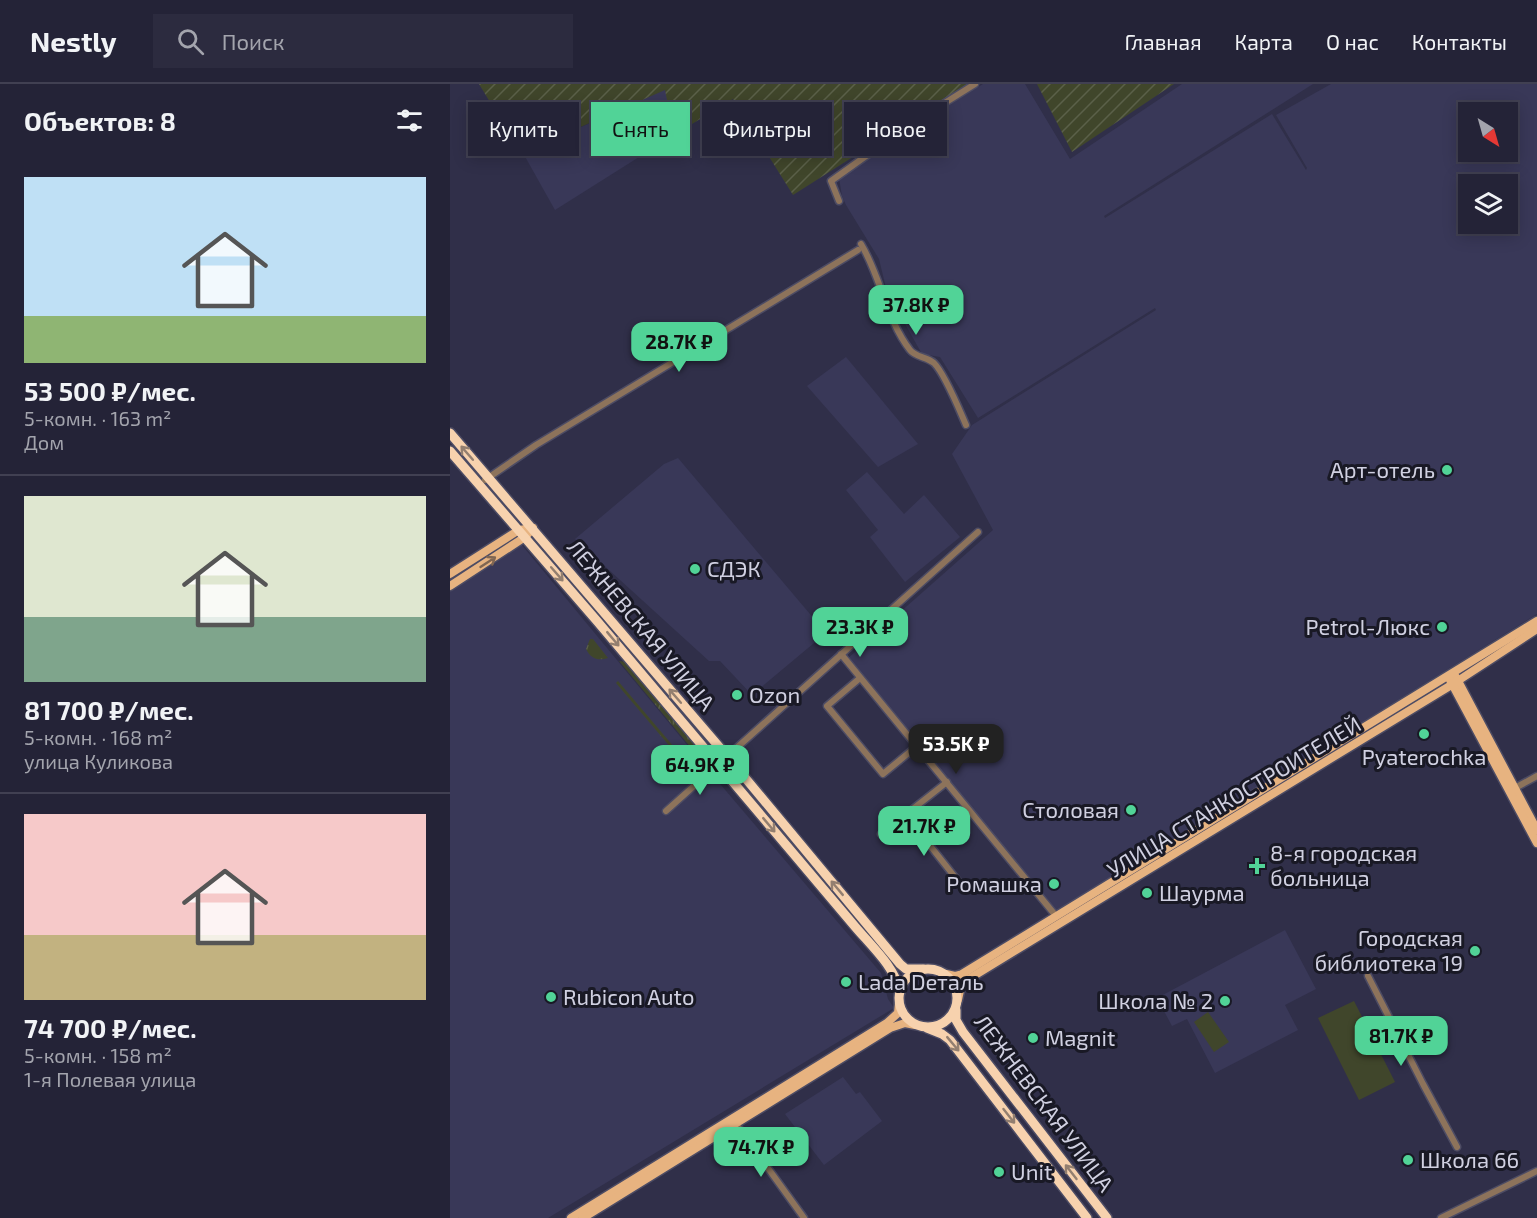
<!DOCTYPE html>
<html lang="ru">
<meta charset="utf-8">
<style>
body{margin:0;font-family:"Exo 2",sans-serif;background:#2c2b3f;color:#f1f3f6;height:100vh;display:flex;flex-direction:column;font-size:22px;white-space:nowrap}
*{box-sizing:border-box;margin:0}
p{font-size:20px;color:#a3a4ad}
.icon{flex:none;width:33px;height:33px;fill:none;stroke:currentColor;stroke-width:2;stroke-linecap:round;stroke-linejoin:round}
.map{position:relative;flex:1;overflow:hidden}
.sheet{display:flex;flex-direction:column;background:#242337;width:450px}
.sheet>*{flex:none}
.guide{position:absolute;left:18px;top:18px;width:570px;height:54px;display:flex;gap:12px}
.needle{width:39px;rotate:143deg}
.buttons{position:absolute;left:1008px;top:18px;display:grid;gap:12px}
.buttons a{display:grid;place-items:center;width:60px;height:60px;border-radius:0px;background:#242337;box-shadow:0 3px 15px #0003,0 0 0 2px #414052;font-size:30px}
.price{position:absolute;translate:-50% -51px;padding:0 14px;border-radius:12px;background:#51d397;color:#111;font-size:20px;line-height:39px;filter:drop-shadow(0 2px 3px #0008)}
.price::after{content:'';position:absolute;left:50%;top:36px;width:18px;height:14px;margin-left:-9px;background:inherit;clip-path:polygon(0 0,100% 0,50% 100%)}
.price.on{background:#222;color:#fff}
ul{padding:0;list-style:none}
li{display:grid;align-content:center;gap:12px;height:318px;padding:0 24px}
li+li{border-top:2px solid #414052}
li span{display:grid;place-items:center;height:186px;border-radius:0px;color:#555}
li>.icon{margin-inline-start:auto}
span .icon{width:108px;height:108px;fill:#fffc;stroke-width:1}
li b{font-size:26px}
h2{display:flex;justify-content:space-between;align-items:center;height:72px;padding:0 24px;font-size:26px}
.tag{padding:0 21px;border-radius:0px;background:#242337;box-shadow:0 3px 15px #0003,0 0 0 2px #414052;font-size:21px;line-height:54px}
.tag.on{background:#51d397;color:#111}
header{display:flex;align-items:center;gap:36px;box-sizing:border-box;height:84px;padding:0 30px;background:#242337;border-bottom:2px solid #414052}
header strong{font-size:28px}
nav{display:flex;gap:33px;margin-inline-start:auto;font-size:21px}
.search{width:420px;height:54px;background:#2c2b3f;display:flex;align-items:center;gap:15px;box-sizing:border-box;padding:0 21px;border-radius:0px;color:#a3a4ad;font-size:22px}
main{display:flex;flex:1;min-height:0}
.map>svg:first-child{display:block}
</style>
<header>
<strong>Nestly</strong>
<div class="search"><svg class="icon" aria-label="search" viewBox="0 0 24 24"><circle cx="10" cy="10" r="6"/><path d="M15 15l6 6"/></svg>Поиск</div>
<nav><a>Главная</a><a>Карта</a><a>О нас</a><a>Контакты</a></nav>
</header>
<main>
<section class="sheet">
<h2>Объектов: 8<svg class="icon" aria-label="filters" viewBox="0 0 24 24"><path d="M4 7h16M4 17h16"/><circle cx="9" cy="7" r="2"/><circle cx="15" cy="17" r="2"/></svg></h2>
<ul>
<li><span style="background:linear-gradient(#bfe0f5 75%,#8fb573 0)"><svg class="icon" aria-label="home" viewBox="0 0 24 24"><path d="M3 11l9-7 9 7M6 9v11h12V9"/></svg></span><div><b>53 500 ₽/мес.</b><p>5-комн. · 163 m²</p><p>Дом</p></div></li>
<li><span style="background:linear-gradient(#dfe7d0 65%,#7fa58c 0)"><svg class="icon" aria-label="home" viewBox="0 0 24 24"><path d="M3 11l9-7 9 7M6 9v11h12V9"/></svg></span><div><b>81 700 ₽/мес.</b><p>5-комн. · 168 m²</p><p>улица Куликова</p></div></li>
<li><span style="background:linear-gradient(#f6c9c9 65%,#c2b280 0)"><svg class="icon" aria-label="home" viewBox="0 0 24 24"><path d="M3 11l9-7 9 7M6 9v11h12V9"/></svg></span><div><b>74 700 ₽/мес.</b><p>5-комн. · 158 m²</p><p>1-я Полевая улица</p></div></li>
</ul>
</section>
<div class="map">
<svg width="1087" height="1134" viewBox="0 0 1087 1134">
<defs>
<pattern id="grass-tufts" width="24" height="20" patternUnits="userSpaceOnUse" patternTransform="scale(1.5)"><rect width="24" height="20" fill="#40462b"/><path d="M3 7l-1-3M5 7V3M7 7l1-3M15 17l-1-3M17 17v-4M19 17l1-3" fill="none" stroke="#5b6049"/></pattern>
<pattern id="garden-furrows" width="10" height="10" patternUnits="userSpaceOnUse" patternTransform="scale(1.5)"><rect width="10" height="10" fill="#40462b"/><path d="M-1 1l2-2M0 10L10 0M9 11l2-2" fill="none" stroke="#5b6049"/></pattern>
</defs>
<rect width="100%" height="100%" fill="#302f49"/>
<!-- built -->
<g fill="#393858" fill-rule="evenodd">
<path d="M 533,0 L 575,0 L 620,75 L 732,0 L 863,0 L 654,132 L 655,134 L 822,30 L 856,86 L 857,84 L 826,31 L 881,0 L 1087,0 L 1087,530 L 604,829 L 396,576 L 543,446 L 502,370 L 522,341 L 706,226 L 705,224 L 528,334 L 490,273 L 472,270 L 437,208 L 429,175 L 396,121 L 392,112 L 389,94 L 411,77 ZM 1018,28 L 1058,28 L 1058,68 L 1018,68 ZM 1018,100 L 1058,100 L 1058,140 L 1018,140 Z"/>
<polygon points="216,5 224,51 105,126 73,69"/>
<polygon points="396,273 468,360 428,383 357,302"/>
<polygon points="228,374 376,549 302,611 270,577 259,577 125,455 214,380"/>
<polygon points="417,388 454,430 474,411 510,453 455,498 420,453 428,446 396,406"/>
<polygon points="71,460 248,674 431,889 438,915 444,924 98,1134 0,1134 0,504"/>
<polygon points="835,846 866,905 835,921 848,946 765,989 737,935 722,942 707,914"/>
<polygon points="393,993 406,1010 410,1008 432,1037 374,1081 335,1030"/>
</g>
<!-- grass -->
<g fill="url(#grass-tufts)">
<path d="M 140,555 L 143,555 L 158,574 C 148,577 141,575 136,565 Z"/>
<polygon points="169,577 176,578 252,668 247,671"/>
<polygon points="168,597 224,663 222,665 166,599"/>
</g>
<!-- garden -->
<g fill="url(#garden-furrows)">
<polygon points="29,0 518,0 343,111 283,15 224,51 215,6 71,69"/>
<polygon points="587,0 724,0 622,68"/>
</g>
<!-- pitch -->
<g fill="#40462b">
<polygon points="904,917 945,998 909,1016 868,934"/>
<polygon points="758,928 779,958 764,968 744,938"/>
</g>
<g fill="none" stroke-linecap="round" stroke-linejoin="round">
<!-- minor casing -->
<g stroke="#4d4c64" stroke-width="9">
<g id="minor">
<polyline points="389,117 381,97 458,42 525,0"/>
<path d="M 411,160 C 431,193 436,235 460,266 C 465,273 477,273 484,279 C 495,290 509,325 516,341"/>
<polyline points="35,396 86,361 408,166"/>
<polyline points="391,570 606,832"/>
<polyline points="410,594 377,622 433,690 467,662"/>
<polyline points="1065,704 1087,692"/>
<polyline points="216,727 528,448"/>
<polyline points="455,730 512,802"/>
<polyline points="431,750 497,698"/>
<polyline points="918,892 973,1000 1007,1063"/>
<polyline points="286,1040 354,1134"/>
<polyline points="991,1134 1087,1087"/>
</g>
</g>
<!-- major casing -->
<g stroke="#4d4c64" stroke-width="11">
<g id="major">
<polyline points="0,490 69,446 83,444"/>
<polyline points="0,502 75,453 83,444"/>
<polyline points="1006,593 1087,746"/>
<polyline points="1000,596 1087,759"/>
<polyline points="496,890 505,892 512,890 1087,537"/>
<polyline points="508,916 511,902 517,896 1003,600 1087,545"/>
<polyline points="121,1134 437,939 448,929 449,919"/>
<polyline points="133,1134 440,944 455,939 465,941"/>
</g>
</g>
<!-- highway casing -->
<g stroke="#4d4c64" stroke-width="12">
<g id="highway">
<polyline points="0,349 277,672 450,880 456,885 473,885"/>
<path d="M 0,367 L 147,537 L 402,839 C 419,860 445,882 450,908"/>
<circle cx="478" cy="914" r="29"/>
<polyline points="506,926 506,936 513,948 657,1134"/>
<polyline points="477,944 492,950 500,956 637,1134"/>
</g>
</g>
<!-- minor -->
<use href="#minor" stroke="#8d735b" stroke-width="6"/>
<!-- major -->
<use href="#major" stroke="#e7b380" stroke-width="8"/>
<!-- highway -->
<use href="#highway" stroke="#f7d2ae" stroke-width="9"/>
</g>
<!-- one-way arrows -->
<defs><path id="oneway-shaft" d="M-6 0H5M1.5-3L5.5 0L1.5 3" fill="none" stroke-width="1.6" stroke-linecap="round" stroke-linejoin="round" transform="scale(1.5)"/></defs>
<g stroke="#937f70">
<use href="#oneway-shaft" transform="translate(17 369) rotate(-131)"/>
<use href="#oneway-shaft" transform="translate(107 490) rotate(49)"/>
<use href="#oneway-shaft" transform="translate(163 555) rotate(50)"/>
<use href="#oneway-shaft" transform="translate(225 612) rotate(-131)"/>
<use href="#oneway-shaft" transform="translate(319 741) rotate(50)"/>
<use href="#oneway-shaft" transform="translate(387 804) rotate(-130)"/>
<use href="#oneway-shaft" transform="translate(503 960) rotate(50)"/>
<use href="#oneway-shaft" transform="translate(559 1032) rotate(52)"/>
<use href="#oneway-shaft" transform="translate(621 1088) rotate(-128)"/>
</g>
<use stroke="#806652" href="#oneway-shaft" transform="translate(38 478) rotate(-33)"/>
<!-- markers -->
<g fill="#51d397" stroke="#191925" stroke-width="2">
<circle cx="997" cy="386" r="6"/>
<circle cx="245" cy="485" r="6"/>
<circle cx="992" cy="543" r="6"/>
<circle cx="287" cy="611" r="6"/>
<circle cx="974" cy="650" r="6"/>
<circle cx="681" cy="726" r="6"/>
<path d="M804 773h6v6h6v6h-6v6h-6v-6h-6v-6h6z"/>
<circle cx="604" cy="800" r="6"/>
<circle cx="697" cy="809" r="6"/>
<circle cx="1025" cy="867" r="6"/>
<circle cx="396" cy="898" r="6"/>
<circle cx="101" cy="913" r="6"/>
<circle cx="775" cy="917" r="6"/>
<circle cx="583" cy="954" r="6"/>
<circle cx="958" cy="1076" r="6"/>
<circle cx="549" cy="1088" r="6"/>
</g>
<g text-anchor="middle" stroke-width="6" stroke-linejoin="round" paint-order="stroke">
<!-- poi labels -->
<g font-size="22" fill="#d0d0e1" stroke="#191925" text-anchor="start">
<text x="985" y="394" text-anchor="end">Арт-отель</text>
<text x="257" y="493">СДЭК</text>
<text x="980" y="551" text-anchor="end">Petrol-Люкс</text>
<text x="299" y="619">Ozon</text>
<text x="974" y="681" text-anchor="middle">Pyaterochka</text>
<text x="669" y="734" text-anchor="end">Столовая</text>
<text x="820" y="777">8-я городская<tspan x="820" dy="25">больница</tspan></text>
<text x="592" y="808" text-anchor="end">Ромашка</text>
<text x="709" y="817">Шаурма</text>
<text x="1013" y="862" text-anchor="end">Городская<tspan x="1013" dy="25">библиотека 19</tspan></text>
<text x="408" y="906">Lada Dеталь</text>
<text x="113" y="921">Rubicon Auto</text>
<text x="763" y="925" text-anchor="end">Школа № 2</text>
<text x="595" y="962">Magnit</text>
<text x="970" y="1084">Школа 66</text>
<text x="561" y="1096">Unit</text>
</g>
<!-- street labels -->
<g font-size="22" fill="#d0d0e1" stroke="#191925">
<text transform="translate(191 541) rotate(50)" y="8">ЛЕЖНЕВСКАЯ УЛИЦА</text>
<text transform="translate(784 713) rotate(-31)" y="8">УЛИЦА СТАНКОСТРОИТЕЛЕЙ</text>
<text transform="translate(594 1019) rotate(53)" y="8">ЛЕЖНЕВСКАЯ УЛИЦА</text>
</g>
</g>
</svg>
<div class="buttons">
<a><svg class="needle" viewBox="-14 -14 28 28"><path d="M0-13l5 13h-10z" fill="#e53935"/><path d="M0 13l5-13h-10z" fill="#a3a4ad"/></svg></a>
<a><svg class="icon" aria-label="layers" viewBox="0 0 24 24"><path d="M12 4l9 5-9 5-9-5zM3 14l9 5 9-5"/></svg></a>
</div>
<b class="price" style="left:466px;top:252px">37.8K ₽</b>
<b class="price" style="left:229px;top:289px">28.7K ₽</b>
<b class="price" style="left:410px;top:574px">23.3K ₽</b>
<b class="price on" style="left:506px;top:691px">53.5K ₽</b>
<b class="price" style="left:250px;top:712px">64.9K ₽</b>
<b class="price" style="left:474px;top:773px">21.7K ₽</b>
<b class="price" style="left:951px;top:983px">81.7K ₽</b>
<b class="price" style="left:311px;top:1094px">74.7K ₽</b>
<div class="guide">
<a class="tag">Купить</a>
<a class="tag on">Снять</a>
<a class="tag">Фильтры</a>
<a class="tag">Новое</a>
</div>
</div>
</main>
